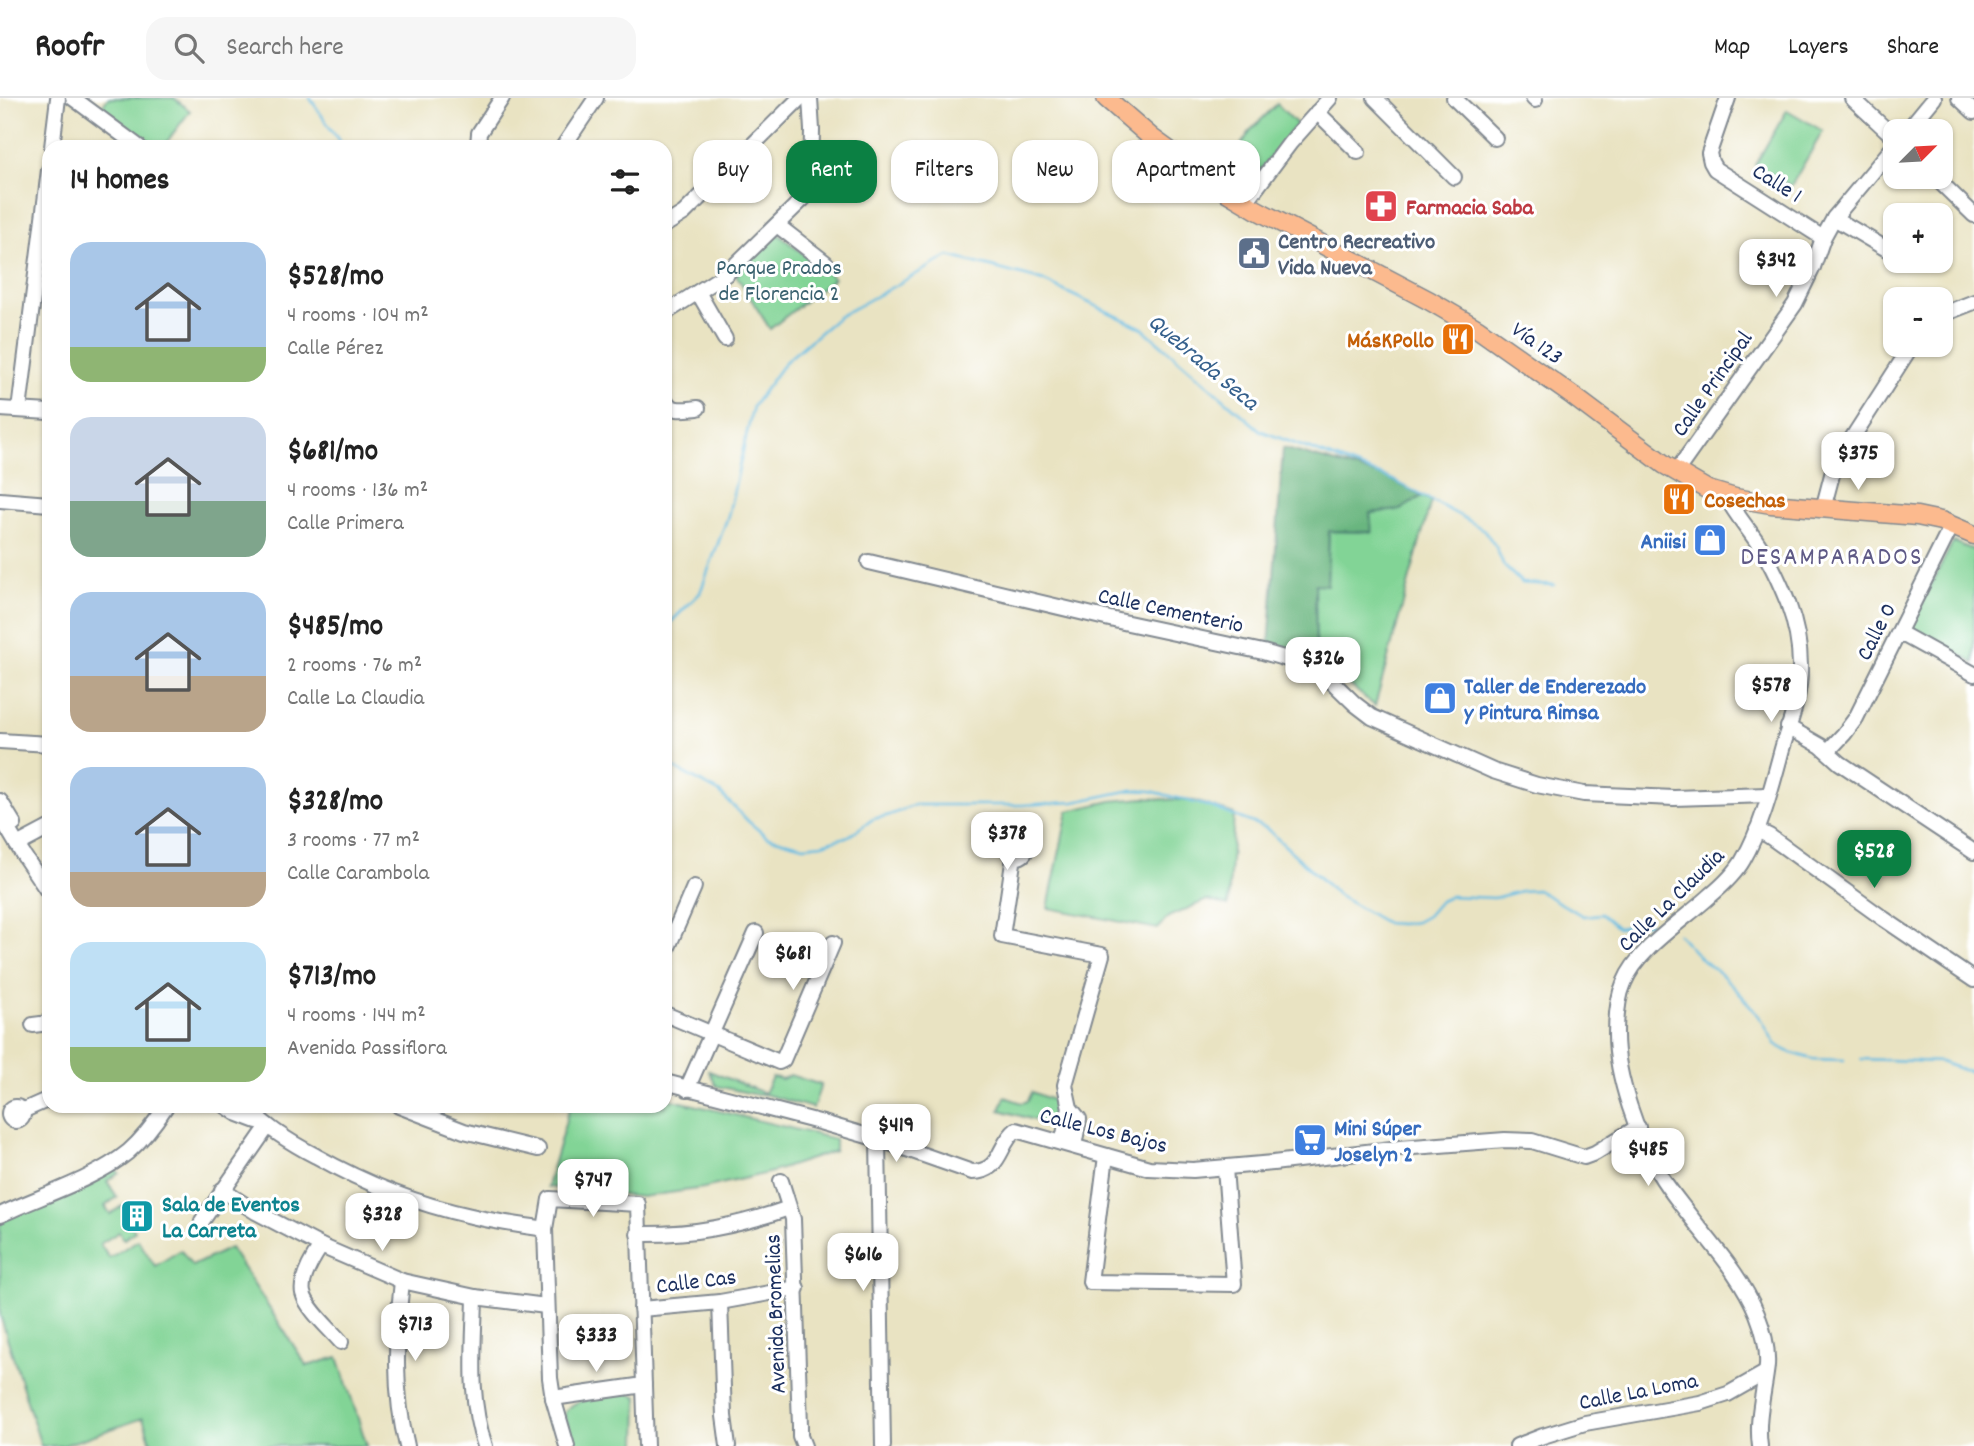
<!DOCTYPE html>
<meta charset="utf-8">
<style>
body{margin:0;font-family:Dekko,sans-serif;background:#f6f6f6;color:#222;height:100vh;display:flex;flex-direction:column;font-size:26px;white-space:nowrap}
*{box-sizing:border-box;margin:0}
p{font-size:23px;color:#767676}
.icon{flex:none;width:38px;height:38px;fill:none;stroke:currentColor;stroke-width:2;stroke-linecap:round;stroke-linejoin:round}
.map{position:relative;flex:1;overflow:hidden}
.side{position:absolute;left:42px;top:42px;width:630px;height:973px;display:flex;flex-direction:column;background:#fff;border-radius:21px;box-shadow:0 2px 5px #0004}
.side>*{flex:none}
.banner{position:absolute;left:693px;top:42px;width:665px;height:63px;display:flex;gap:14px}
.needle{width:46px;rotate:66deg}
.fabs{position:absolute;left:1883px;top:21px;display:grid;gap:14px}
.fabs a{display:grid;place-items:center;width:70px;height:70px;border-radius:14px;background:#fff;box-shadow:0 2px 5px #0004;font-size:35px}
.price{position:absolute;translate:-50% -60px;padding:0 16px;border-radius:14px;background:#fff;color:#222;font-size:23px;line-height:46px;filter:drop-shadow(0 2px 4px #0008)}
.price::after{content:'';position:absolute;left:50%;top:42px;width:21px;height:16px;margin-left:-10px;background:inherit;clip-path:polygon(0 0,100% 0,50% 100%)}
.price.current{background:#0b8043;color:#fff}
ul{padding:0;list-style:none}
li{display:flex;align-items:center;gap:21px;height:175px;padding:0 28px}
li span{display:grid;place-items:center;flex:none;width:196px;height:140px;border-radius:21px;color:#555}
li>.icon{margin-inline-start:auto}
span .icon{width:84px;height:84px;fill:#fffc;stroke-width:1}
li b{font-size:30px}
h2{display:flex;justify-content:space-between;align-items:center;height:84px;padding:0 28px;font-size:30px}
.chip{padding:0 24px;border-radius:21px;background:#fff;box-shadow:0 2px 5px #0004;font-size:24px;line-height:63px}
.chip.current{background:#0b8043;color:#fff}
header{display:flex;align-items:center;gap:42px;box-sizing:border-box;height:98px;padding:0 35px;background:#fff;border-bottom:2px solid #e0e0e0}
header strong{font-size:33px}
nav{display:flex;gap:38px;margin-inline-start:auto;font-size:24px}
.search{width:490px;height:63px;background:#f6f6f6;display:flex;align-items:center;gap:18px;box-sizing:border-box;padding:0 24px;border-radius:21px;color:#767676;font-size:26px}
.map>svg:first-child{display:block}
</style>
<header>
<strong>Roofr</strong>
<div class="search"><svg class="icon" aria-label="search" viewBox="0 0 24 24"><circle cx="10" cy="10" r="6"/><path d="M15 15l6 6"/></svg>Search here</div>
<nav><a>Map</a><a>Layers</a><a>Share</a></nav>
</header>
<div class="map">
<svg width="1974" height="1348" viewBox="0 0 1974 1348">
<rect width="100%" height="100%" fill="#fff"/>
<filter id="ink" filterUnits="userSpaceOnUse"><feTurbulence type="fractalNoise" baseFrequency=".0143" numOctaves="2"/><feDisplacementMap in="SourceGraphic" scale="14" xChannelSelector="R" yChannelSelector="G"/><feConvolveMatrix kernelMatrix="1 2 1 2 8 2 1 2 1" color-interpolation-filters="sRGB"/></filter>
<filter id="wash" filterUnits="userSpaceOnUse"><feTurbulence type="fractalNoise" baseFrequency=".00686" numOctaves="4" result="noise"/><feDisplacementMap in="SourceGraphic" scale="28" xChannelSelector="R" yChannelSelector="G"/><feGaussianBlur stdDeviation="1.57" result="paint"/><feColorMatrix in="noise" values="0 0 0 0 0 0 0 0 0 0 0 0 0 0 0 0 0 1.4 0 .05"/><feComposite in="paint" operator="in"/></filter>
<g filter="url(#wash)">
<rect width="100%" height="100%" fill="#e9e3c2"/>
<!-- green -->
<g fill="#82d496" stroke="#4e827a" stroke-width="2">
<polygon points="108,0 174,0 190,13 163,49 151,49 101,9"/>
<polygon points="1277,6 1297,26 1245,91 1223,74 1251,32"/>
<polygon points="1787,12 1823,33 1791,88 1755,67"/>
<polygon points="778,136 834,180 770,231 736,177"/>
<polygon points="1422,398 1431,403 1375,608 1316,559 1315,486 1327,486 1329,433 1371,434 1370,415 1400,412"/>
<polygon points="1953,444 1974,452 1974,565 1909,529"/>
<polygon points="1144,700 1194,703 1234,716 1228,808 1207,802 1168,819 1158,831 1048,810 1068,713 1111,703"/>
<polygon points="709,973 764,995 772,979 782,981 790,977 821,987 813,1010 764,996 758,997 716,988"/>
<polygon points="1032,994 1062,1006 1063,1027 1051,1027 1000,1012 1005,999 1022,1005 1028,1003"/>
<polygon points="665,1000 835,1041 835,1053 772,1074 704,1090 641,1099 547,1089 570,1008 665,1008"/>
<polygon points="115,1070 119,1075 107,1083 117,1099 105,1108 110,1116 122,1108 128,1117 126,1119 135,1133 124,1141 119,1134 100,1146 109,1160 138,1142 155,1168 181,1152 192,1168 230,1150 307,1268 338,1259 367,1348 152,1348 143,1320 62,1348 41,1348 0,1217 0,1124"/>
<path d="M 629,1295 L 638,1299 L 637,1348 L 575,1348 L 564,1316 C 572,1298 610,1298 629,1295 Z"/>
</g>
<!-- forest -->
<polygon fill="#69b67f" stroke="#42726e" stroke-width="2" points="1283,350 1389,380 1422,398 1400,412 1370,415 1372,434 1329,433 1327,487 1315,486 1316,559 1310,560 1269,548"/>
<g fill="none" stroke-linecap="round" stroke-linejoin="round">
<!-- stream -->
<g stroke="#65bce2" stroke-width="2.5">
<polyline points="310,0 343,49"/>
<polyline points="665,525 669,526 700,495 728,418 753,308 785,264 838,219 949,158 1041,182 1142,230 1261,333 1393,382 1466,421 1484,432 1496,449 1504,468 1522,485 1554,487"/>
<polyline points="665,665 719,694 749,724 767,739 804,748 822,746 849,738 873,721 890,717 915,707 1022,707 1074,704 1132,692 1151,693 1211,709 1266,730 1339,798 1386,825 1400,826 1416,824 1427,818 1440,803 1451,798 1494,800 1521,793 1537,792 1583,818 1601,816 1618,830 1645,825 1662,829"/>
<polyline points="1678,836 1700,860 1723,878 1744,900 1762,922 1775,946 1789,954 1812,961 1844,962"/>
<polyline points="1861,961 1941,964 1963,972 1974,974"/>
</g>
</g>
</g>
<g filter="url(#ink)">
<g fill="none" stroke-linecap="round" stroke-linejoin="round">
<!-- minor casing -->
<g stroke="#828990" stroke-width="18">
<g id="minor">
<polyline points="73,0 139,49"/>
<polyline points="1375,0 1454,79"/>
<polyline points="1454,0 1495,40"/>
<polyline points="1533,0 1535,2"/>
<polyline points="1728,0 1709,55 1711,64 1715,71 1823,140"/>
<polyline points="1852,0 1895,40"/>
<polyline points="1959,0 1974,14"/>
<polyline points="1317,14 1358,54"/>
<polyline points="1907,33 1934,0"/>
<polyline points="52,49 58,0"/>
<polyline points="479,49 478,47 479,35 502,0"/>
<polyline points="563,49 596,0"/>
<polyline points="1935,79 1974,117"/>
<polyline points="1245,105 1290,45 1330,0"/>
<polyline points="1834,120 1895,156"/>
<polyline points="665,127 684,115 800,0"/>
<polyline points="777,127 826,165"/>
<polyline points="698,194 725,241"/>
<polyline points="665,215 726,176 808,96 811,88 812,32 810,0"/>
<polyline points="1941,217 1974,204"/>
<path d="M 665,302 C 672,315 685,311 698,310"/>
<polyline points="0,311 49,314"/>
<polyline points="19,312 49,72"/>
<polyline points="1676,374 1795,206 1813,169 1823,140 1834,120 1895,47"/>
<path d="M 1726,398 C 1735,416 1748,430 1759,447 C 1771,464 1780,485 1788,505 C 1795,524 1800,547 1800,568 C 1801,597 1790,624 1782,651 C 1772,688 1762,729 1743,762 C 1735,776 1722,788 1710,798 C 1683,823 1638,850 1624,885 C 1617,901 1616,920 1616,937 C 1616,978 1638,1040 1659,1075 C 1667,1089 1677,1101 1687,1114 C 1712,1147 1741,1177 1757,1216 C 1763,1231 1768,1251 1767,1268 C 1764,1295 1756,1321 1760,1348"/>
<polyline points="0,402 49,406"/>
<polyline points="1823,411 1833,373 1838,362 1912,247"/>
<polyline points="869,464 1114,522 1263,554 1311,568 1324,576 1355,606 1372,619 1493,673 1537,687 1584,696 1674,700 1768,697"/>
<polyline points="1900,535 1974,576"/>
<polyline points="1788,629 1821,648 1840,665 1974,754"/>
<polyline points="0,643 49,646"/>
<polyline points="1828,653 1844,636 1856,620 1952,427"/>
<polyline points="0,703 14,726"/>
<polyline points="0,718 22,755 49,795"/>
<polyline points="1757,732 1769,738 1884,821 1974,882"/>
<circle cx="1017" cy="750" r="9"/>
<polyline points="17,747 49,730"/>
<polyline points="1014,758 1002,838 1102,857 1065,987 1070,1010 1079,1021 1074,1048"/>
<polyline points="665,856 694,789"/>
<polyline points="665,916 779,964 783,962 833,845"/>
<polyline points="33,927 49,925"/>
<path d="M 665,984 L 823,1025 L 878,1041 L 972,1074 C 1002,1074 998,1046 1016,1032 L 1149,1070 L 1193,1072 L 1273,1065 L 1400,1050 L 1505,1042 L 1532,1043 L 1584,1059 L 1595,1055 L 1638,1029"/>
<polyline points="687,991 756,835"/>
<polyline points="226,1008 236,1015 257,1023"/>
<path d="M 246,1008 C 265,1029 291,1045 316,1058 C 364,1085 417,1106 471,1118 C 495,1124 520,1127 545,1131"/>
<polyline points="399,1008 464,1033 538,1051"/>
<circle cx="16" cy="1016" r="7"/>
<polyline points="22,1013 49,1001"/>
<polyline points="878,1041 883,1348"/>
<polyline points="1062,1045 1070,1010"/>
<polyline points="1106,1058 1090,1184 1234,1186 1225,1070"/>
<polyline points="781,1083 793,1121 800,1328 800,1338 804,1348"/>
<polyline points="222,1092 256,1114 321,1148 402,1183 475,1199 546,1208"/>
<path d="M 0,1117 C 40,1098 94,1082 128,1054 C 143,1041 155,1025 166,1008"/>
<polyline points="202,1123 268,1028"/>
<path d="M 638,1136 C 693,1137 738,1128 789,1110"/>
<path d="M 321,1148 C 313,1160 300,1181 303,1195 C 307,1211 330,1231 341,1244"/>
<path d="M 402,1183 C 396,1238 393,1294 407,1348"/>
<path d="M 475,1199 C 474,1249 468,1300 485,1348"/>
<polyline points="720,1204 724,1318 728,1348"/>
<polyline points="641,1211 720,1204 797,1190"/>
<polyline points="553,1300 644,1287"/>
<polyline points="567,1348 553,1300 550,1280 545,1131 550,1101 638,1106 646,1348"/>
<polyline points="1517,1348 1543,1338 1585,1325 1700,1305 1728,1296 1765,1275"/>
</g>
</g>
<!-- major casing -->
<g stroke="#828990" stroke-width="21">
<polyline id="major" points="1106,0 1152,40 1225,93 1257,112 1430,203 1478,231 1573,298 1665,367 1708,392 1735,400 1771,406 1917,418 1941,423 1974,437"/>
</g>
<!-- minor -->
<use href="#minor" stroke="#fff" stroke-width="14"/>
<!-- major -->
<use href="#major" stroke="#fcba8e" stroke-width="18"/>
</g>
</g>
<!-- icons -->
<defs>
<g id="pharmacy-square" transform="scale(1.75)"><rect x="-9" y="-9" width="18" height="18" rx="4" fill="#e0444e" stroke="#fff"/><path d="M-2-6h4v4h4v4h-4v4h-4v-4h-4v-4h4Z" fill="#fff"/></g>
<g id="civic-square" transform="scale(1.75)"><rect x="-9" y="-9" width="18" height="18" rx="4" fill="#5c6f8a" stroke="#fff"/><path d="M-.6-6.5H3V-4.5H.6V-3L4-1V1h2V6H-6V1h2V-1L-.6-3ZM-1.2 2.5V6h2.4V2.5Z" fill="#fff"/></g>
<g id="restaurant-square" transform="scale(1.75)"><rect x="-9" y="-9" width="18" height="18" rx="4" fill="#e8710a" stroke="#fff"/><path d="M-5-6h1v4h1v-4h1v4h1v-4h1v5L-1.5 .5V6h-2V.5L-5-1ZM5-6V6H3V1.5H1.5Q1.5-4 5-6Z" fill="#fff"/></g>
<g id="shop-square" transform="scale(1.75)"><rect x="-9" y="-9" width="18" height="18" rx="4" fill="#3f7fe0" stroke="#fff"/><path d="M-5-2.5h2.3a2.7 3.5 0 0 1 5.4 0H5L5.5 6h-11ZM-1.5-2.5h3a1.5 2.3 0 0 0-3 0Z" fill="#fff"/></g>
<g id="supermarket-square" transform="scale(1.75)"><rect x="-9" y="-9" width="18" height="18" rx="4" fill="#3f7fe0" stroke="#fff"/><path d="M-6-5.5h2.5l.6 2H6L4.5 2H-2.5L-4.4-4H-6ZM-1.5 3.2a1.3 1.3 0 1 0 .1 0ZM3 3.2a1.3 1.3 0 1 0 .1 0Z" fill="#fff"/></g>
<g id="building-square" transform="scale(1.75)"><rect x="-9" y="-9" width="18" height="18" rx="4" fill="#0f9aa8" stroke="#fff"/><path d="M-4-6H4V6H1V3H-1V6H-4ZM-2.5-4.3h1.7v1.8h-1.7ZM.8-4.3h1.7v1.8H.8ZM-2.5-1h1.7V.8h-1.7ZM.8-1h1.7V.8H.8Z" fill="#fff"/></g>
</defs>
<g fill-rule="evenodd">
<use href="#pharmacy-square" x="1381" y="108"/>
<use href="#civic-square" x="1254" y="155"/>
<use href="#restaurant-square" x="1458" y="241"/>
<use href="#restaurant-square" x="1679" y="401"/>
<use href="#shop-square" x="1710" y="442"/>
<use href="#shop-square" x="1440" y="600"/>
<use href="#supermarket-square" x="1310" y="1042"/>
<use href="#building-square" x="137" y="1118"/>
</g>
<g text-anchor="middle" stroke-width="6" stroke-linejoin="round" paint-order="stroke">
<!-- street labels -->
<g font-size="23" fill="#1b2f5e" stroke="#fff">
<text transform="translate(1778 84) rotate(32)" y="8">Calle 1</text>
<text transform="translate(1538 244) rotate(35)" y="8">Vía 123</text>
<text transform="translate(1711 285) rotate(-55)" y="8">Calle Principal</text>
<text transform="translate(1171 511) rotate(12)" y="8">Calle Cementerio</text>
<text transform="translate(1875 533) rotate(-63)" y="8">Calle 0</text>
<text transform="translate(1670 801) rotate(-44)" y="8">Calle La Claudia</text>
<text transform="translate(1104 1031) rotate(14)" y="8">Calle Los Bajos</text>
<text transform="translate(696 1182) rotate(-7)" y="8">Calle Cas</text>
<text transform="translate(774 1216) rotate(-92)" y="8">Avenida Bromelias</text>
<text transform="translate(1638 1292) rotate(-11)" y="8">Calle La Loma</text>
</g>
<!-- health labels -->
<g font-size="23" font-weight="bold" fill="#be3a42" stroke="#fff" text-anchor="start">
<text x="1406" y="116">Farmacia Saba</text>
</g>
<!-- service labels -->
<g font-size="23" font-weight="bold" fill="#4e5e75" stroke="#fff" text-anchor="start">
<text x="1278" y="150">Centro Recreativo<tspan x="1278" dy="26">Vida Nueva</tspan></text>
</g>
<!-- park labels -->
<g font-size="23" fill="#3a616f" stroke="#fff">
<text x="779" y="176">Parque Prados<tspan x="779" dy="26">de Florencia 2</tspan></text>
</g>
<!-- food labels -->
<g font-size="23" font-weight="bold" fill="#c56008" stroke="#fff" text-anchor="end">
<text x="1434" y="249">MásKPollo</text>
<text x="1704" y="409" text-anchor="start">Cosechas</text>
</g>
<!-- shop labels -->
<g font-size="23" font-weight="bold" fill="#366cbe" stroke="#fff" text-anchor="start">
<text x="1686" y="450" text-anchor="end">Aniisi</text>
<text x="1464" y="595">Taller de Enderezado<tspan x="1464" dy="26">y Pintura Rimsa</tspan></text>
<text x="1334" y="1037">Mini Súper<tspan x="1334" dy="26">Joselyn 2</tspan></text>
</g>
<!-- culture labels -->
<g font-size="23" font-weight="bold" fill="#0d838f" stroke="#fff" text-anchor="start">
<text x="162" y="1113">Sala de Eventos<tspan x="162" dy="26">La Carreta</tspan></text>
</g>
<!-- water labels -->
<g font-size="24" font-style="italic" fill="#35608c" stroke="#fff">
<text transform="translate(1204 263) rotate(40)" y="8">Quebrada Seca</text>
</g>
<!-- quarter labels -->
<g font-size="26" letter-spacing="2" fill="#5f5a86" stroke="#fff">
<text x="1832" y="466">DESAMPARADOS</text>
</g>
</g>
</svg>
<div class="fabs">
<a><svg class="needle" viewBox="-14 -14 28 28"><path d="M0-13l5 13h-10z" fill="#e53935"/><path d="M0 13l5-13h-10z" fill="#767676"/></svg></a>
<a>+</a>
<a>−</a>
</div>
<b class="price" style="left:1776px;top:201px">$342</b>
<b class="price" style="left:1858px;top:394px">$375</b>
<b class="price" style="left:1323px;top:599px">$326</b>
<b class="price" style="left:1771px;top:626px">$578</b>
<b class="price" style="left:1007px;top:774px">$378</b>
<b class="price current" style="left:1874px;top:792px">$528</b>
<b class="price" style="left:793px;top:894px">$681</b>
<b class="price" style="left:896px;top:1066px">$419</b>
<b class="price" style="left:1648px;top:1090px">$485</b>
<b class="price" style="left:593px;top:1121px">$747</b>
<b class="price" style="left:382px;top:1155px">$328</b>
<b class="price" style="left:863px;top:1195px">$616</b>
<b class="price" style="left:415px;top:1265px">$713</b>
<b class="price" style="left:596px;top:1276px">$333</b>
<div class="banner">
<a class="chip">Buy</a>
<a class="chip current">Rent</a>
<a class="chip">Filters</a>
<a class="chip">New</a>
<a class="chip">Apartment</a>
</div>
<section class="side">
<h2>14 homes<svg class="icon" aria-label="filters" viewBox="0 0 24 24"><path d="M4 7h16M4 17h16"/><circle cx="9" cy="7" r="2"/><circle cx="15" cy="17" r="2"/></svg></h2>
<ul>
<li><span style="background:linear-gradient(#a9c7e8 75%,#8fb573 0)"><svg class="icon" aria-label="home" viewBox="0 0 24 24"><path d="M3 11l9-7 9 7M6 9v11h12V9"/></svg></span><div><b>$528/mo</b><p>4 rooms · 104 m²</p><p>Calle Pérez</p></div></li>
<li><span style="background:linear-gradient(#c9d6e8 60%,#7fa58c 0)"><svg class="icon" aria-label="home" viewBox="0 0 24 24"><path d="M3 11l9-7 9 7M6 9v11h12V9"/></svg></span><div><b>$681/mo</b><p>4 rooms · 136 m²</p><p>Calle Primera</p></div></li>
<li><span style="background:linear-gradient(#a9c7e8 60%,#b9a48a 0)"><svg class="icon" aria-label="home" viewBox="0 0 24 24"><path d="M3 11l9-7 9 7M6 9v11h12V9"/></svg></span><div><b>$485/mo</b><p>2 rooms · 76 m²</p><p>Calle La Claudia</p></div></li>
<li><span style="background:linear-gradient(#a9c7e8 75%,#b9a48a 0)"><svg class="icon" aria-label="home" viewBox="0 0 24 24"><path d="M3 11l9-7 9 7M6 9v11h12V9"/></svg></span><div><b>$328/mo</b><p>3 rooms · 77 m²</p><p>Calle Carambola</p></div></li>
<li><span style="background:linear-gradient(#bfe0f5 75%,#8fb573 0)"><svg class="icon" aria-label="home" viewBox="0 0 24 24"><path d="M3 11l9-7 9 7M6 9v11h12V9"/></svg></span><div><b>$713/mo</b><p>4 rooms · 144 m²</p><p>Avenida Passiflora</p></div></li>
</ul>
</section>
</div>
